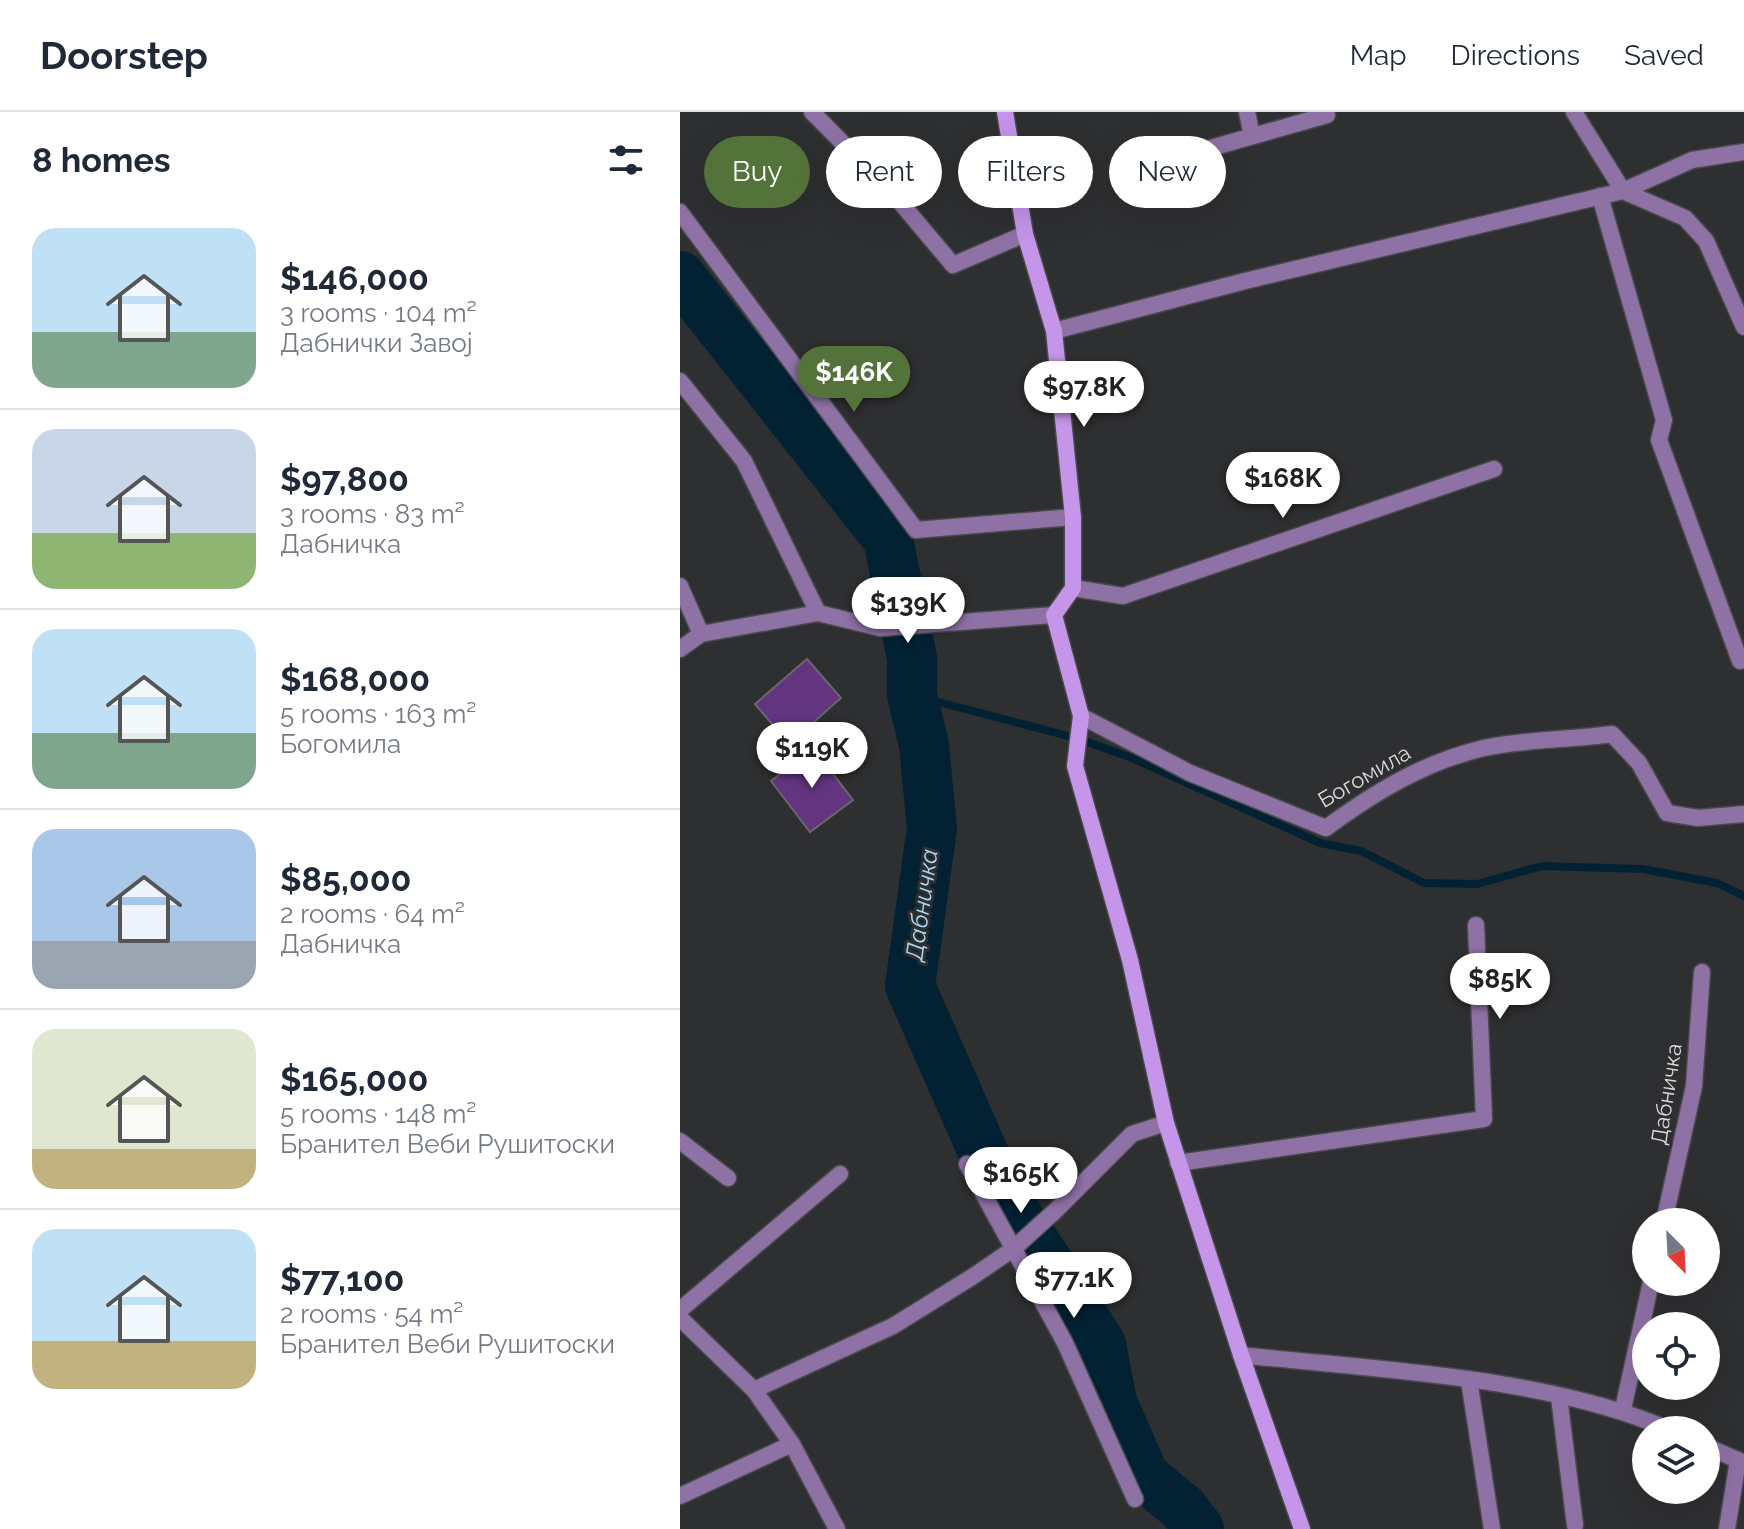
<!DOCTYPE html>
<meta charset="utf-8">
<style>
body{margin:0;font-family:Raleway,sans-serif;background:#f2f2f3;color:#1f2937;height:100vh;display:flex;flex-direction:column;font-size:30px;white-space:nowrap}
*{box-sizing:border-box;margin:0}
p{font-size:26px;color:#747a83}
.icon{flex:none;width:44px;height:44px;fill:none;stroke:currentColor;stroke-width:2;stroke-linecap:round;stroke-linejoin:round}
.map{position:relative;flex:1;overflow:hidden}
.drawer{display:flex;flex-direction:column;background:#fff;width:680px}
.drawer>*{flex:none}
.guide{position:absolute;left:24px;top:24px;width:760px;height:72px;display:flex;gap:16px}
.needle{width:52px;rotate:156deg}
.fabs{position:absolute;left:952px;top:1096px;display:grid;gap:16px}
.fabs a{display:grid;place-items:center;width:88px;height:88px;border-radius:50%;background:#fff;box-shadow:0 8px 32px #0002;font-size:40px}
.price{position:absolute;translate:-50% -68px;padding:0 18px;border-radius:28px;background:#fff;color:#222;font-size:26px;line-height:52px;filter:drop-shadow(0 2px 4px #0008)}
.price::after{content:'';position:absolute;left:50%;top:48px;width:24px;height:18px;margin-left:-12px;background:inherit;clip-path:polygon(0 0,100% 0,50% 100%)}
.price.selected{background:#53733b;color:#fff}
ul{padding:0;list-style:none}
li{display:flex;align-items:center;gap:24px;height:200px;padding:0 32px}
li+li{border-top:2px solid #e0e1e3}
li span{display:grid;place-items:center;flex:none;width:224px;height:160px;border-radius:24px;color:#555}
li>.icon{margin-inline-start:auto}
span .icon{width:96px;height:96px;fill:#fffc;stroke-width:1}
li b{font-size:34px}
h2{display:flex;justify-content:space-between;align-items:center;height:96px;padding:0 32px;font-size:34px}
.tag{padding:0 28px;border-radius:36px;background:#fff;box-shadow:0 8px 32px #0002;font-size:28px;line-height:72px}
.tag.selected{background:#53733b;color:#fff}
header{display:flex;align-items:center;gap:48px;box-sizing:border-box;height:112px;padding:0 40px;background:#fff;border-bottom:2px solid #e0e1e3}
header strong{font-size:38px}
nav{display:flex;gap:44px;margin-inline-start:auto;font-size:28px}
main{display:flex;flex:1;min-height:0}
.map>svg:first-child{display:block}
</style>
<header>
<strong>Doorstep</strong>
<nav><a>Map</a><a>Directions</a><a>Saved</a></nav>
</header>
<main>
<section class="drawer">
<h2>8 homes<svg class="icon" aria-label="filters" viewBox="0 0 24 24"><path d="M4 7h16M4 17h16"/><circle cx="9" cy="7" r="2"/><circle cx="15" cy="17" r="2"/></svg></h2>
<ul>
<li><span style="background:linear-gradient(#bfe0f5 65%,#7fa58c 0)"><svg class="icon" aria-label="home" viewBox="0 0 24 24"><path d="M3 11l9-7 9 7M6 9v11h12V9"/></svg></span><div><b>$146,000</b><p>3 rooms · 104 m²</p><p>Дабнички Завој</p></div></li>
<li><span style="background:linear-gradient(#c9d6e8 65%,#8fb573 0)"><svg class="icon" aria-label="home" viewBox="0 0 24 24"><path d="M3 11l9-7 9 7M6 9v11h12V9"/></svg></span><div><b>$97,800</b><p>3 rooms · 83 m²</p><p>Дабничка</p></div></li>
<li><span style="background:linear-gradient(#bfe0f5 65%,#7fa58c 0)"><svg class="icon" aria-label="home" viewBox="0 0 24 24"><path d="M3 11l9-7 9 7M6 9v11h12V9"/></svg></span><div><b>$168,000</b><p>5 rooms · 163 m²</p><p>Богомила</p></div></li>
<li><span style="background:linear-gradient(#a9c7e8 70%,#9aa5b1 0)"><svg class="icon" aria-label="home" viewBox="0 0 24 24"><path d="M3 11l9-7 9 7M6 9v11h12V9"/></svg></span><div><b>$85,000</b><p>2 rooms · 64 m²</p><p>Дабничка</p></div></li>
<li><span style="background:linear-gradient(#dfe7d0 75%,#c2b280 0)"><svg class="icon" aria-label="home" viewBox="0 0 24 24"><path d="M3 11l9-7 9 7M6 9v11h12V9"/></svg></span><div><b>$165,000</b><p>5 rooms · 148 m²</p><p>Бранител Веби Рушитоски</p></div></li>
<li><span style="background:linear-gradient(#bfe0f5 70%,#c2b280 0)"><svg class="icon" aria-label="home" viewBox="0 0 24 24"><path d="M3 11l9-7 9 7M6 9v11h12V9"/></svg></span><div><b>$77,100</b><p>2 rooms · 54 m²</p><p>Бранител Веби Рушитоски</p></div></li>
</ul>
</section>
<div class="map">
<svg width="1064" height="1417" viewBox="0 0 1064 1417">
<rect width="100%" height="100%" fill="#2e2f31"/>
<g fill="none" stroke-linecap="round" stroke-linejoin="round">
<!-- stream -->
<polyline stroke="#022133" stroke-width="8" points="232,583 396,626 452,646 640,731 681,739 744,771 797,772 862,754 963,757 1037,771 1064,784"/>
<!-- river -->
<polyline stroke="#022133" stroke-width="50" points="0,164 208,427 232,546 232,583 244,633 252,716 230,874 318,1074 421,1232 432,1290 464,1364 503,1396 519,1417"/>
</g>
<!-- building -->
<g fill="#633580" stroke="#686769" stroke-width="2">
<polygon points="127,547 161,586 109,632 75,592"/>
<polygon points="134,637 173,688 130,720 91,669"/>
</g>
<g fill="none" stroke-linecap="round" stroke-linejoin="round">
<!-- street casing -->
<g stroke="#494a4c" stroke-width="19">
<g id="street">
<polyline points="132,0 215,84 273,153 345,122"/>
<polyline points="567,0 572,24"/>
<polyline points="894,0 943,79 1005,106 1026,129 1064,215"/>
<polyline points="450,59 647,3"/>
<polyline points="920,84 984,308 979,328 1060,549"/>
<polyline points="0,100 236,418 393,405"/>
<polyline points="374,219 565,169 943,79 1012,48 1064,40"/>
<polyline points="0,269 64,349 138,501"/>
<polyline points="0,474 21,522"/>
<polyline points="393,476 443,484 814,357"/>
<polyline points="0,537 21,522 138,501 200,516 374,503"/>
<path d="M 401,604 L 510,661 L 646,716 C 695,680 744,650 804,636 C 845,627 890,628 932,622 L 959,651 L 987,701 L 1018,706 L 1064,702"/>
<polyline points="0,1029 48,1066"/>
<polyline points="498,1051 804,1007 796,813"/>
<polyline points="287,1052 385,1231 455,1387"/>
<polyline points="984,1110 1014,974 1022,860"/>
<polyline points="0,1198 160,1062"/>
<polyline points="0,1206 74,1278 112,1332 157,1417"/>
<path d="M 561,1243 C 695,1258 867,1264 990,1318"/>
<polyline points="789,1268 812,1417"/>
<polyline points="74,1278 213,1214 292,1165 333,1137 375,1099 452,1022 486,1011"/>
<polyline points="879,1285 895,1413"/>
<polyline points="943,1297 971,1170"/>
<polyline points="1026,1334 1064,1351"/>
<polyline points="0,1384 112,1332"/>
<polyline points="1047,1417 1058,1348"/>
</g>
</g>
<!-- secondary casing -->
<g stroke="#494a4c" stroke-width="19">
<polyline id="secondary" points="325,0 345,122 374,219 393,405 393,476 374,503 401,604 395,654 450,848 486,1011 561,1243 622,1417"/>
</g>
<!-- street -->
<use href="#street" stroke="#8e71a5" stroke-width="16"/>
<!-- secondary -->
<use href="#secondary" stroke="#c495e8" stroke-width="16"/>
</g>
<g text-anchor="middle" stroke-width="6" stroke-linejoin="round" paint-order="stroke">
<!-- street labels -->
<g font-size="22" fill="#d8d9da" stroke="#2e2f31">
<text transform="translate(684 664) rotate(-30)" y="8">Богомила</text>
<text transform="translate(986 982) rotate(-81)" y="8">Дабничка</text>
</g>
<!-- water labels -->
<g font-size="24" font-style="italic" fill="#abd8f6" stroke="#2e2f31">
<text transform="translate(242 793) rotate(-82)" y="8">Дабничка</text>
</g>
</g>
</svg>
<div class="fabs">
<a><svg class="needle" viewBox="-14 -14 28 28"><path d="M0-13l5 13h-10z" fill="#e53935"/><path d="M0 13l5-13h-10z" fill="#747a83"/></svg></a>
<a><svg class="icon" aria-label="locate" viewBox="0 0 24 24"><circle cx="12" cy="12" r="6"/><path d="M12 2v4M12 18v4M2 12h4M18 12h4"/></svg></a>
<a><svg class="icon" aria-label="layers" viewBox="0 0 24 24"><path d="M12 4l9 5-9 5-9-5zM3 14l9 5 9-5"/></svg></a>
</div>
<b class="price selected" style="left:174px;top:302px">$146K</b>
<b class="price" style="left:404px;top:317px">$97.8K</b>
<b class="price" style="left:603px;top:408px">$168K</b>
<b class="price" style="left:228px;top:533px">$139K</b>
<b class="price" style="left:132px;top:678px">$119K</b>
<b class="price" style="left:820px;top:909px">$85K</b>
<b class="price" style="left:341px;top:1103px">$165K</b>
<b class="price" style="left:394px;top:1208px">$77.1K</b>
<div class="guide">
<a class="tag selected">Buy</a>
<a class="tag">Rent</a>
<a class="tag">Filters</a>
<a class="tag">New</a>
</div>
</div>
</main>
